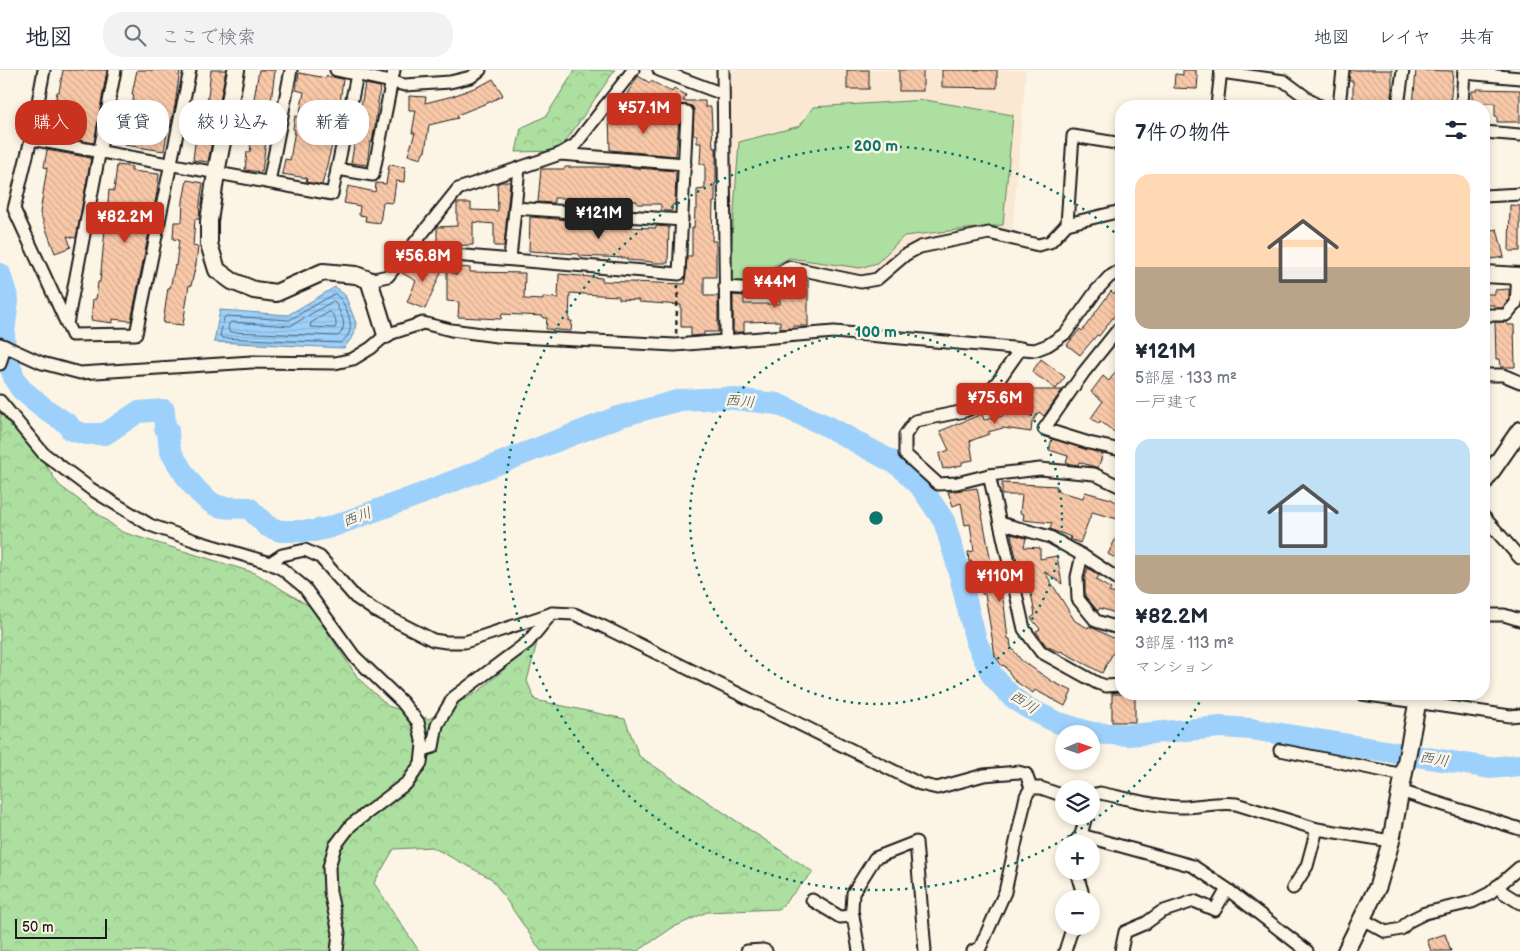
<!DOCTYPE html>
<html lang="ja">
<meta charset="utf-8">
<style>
body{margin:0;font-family:"Balsamiq Sans","Klee One",sans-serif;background:#f2f2f3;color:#1f2937;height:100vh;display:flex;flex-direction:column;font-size:19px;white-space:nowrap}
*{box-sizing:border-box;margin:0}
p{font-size:16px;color:#747a83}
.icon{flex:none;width:28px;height:28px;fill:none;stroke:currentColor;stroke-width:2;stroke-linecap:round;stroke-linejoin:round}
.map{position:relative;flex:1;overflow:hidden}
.sheet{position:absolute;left:1115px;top:30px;width:375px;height:600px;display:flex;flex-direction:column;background:#fff;border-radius:20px;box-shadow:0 2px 8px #0003}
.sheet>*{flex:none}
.guide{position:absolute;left:15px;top:30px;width:475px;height:45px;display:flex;gap:10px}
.needle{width:32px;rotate:88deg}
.tools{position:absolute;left:1055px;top:655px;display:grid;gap:10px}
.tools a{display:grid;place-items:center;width:45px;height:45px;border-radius:50%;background:#fff;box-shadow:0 2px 8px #0003;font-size:25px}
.scale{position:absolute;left:15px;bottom:12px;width:92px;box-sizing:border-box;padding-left:5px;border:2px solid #1c1c1c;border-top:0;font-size:14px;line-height:18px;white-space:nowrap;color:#1c1c1c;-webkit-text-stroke:4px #fcf5e5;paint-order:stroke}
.price{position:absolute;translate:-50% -42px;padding:0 11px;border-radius:5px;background:#c8321e;color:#fff;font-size:16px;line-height:32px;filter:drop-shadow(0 1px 2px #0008)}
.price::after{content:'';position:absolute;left:50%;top:30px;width:15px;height:11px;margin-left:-8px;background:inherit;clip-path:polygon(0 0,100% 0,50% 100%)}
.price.selected{background:#222;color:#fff}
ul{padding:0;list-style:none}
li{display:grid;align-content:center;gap:10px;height:265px;padding:0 20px}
li span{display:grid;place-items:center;height:155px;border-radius:15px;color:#555}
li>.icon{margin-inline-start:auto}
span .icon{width:90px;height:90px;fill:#fffc;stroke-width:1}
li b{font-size:21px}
h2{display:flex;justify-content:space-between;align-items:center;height:60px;padding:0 20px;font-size:21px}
.chip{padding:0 18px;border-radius:20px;background:#fff;box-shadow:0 2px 8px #0003;font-size:18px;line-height:45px}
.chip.selected{background:#c8321e;color:#fff}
header{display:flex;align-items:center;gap:30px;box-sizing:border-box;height:70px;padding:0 25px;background:#fff;border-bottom:1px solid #e0e1e3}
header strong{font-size:24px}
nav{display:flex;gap:28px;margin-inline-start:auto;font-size:18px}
.search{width:350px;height:45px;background:#f2f2f3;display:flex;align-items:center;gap:12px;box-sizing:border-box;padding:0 18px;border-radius:20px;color:#747a83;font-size:19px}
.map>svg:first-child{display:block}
</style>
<header>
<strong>地図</strong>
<div class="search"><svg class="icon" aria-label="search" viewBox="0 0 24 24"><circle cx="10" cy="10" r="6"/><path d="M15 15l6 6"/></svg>ここで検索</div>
<nav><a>地図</a><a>レイヤ</a><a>共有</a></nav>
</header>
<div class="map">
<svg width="1520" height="881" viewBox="0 0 1520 881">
<defs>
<pattern id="forest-crowns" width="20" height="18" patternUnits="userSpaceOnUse" patternTransform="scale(1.25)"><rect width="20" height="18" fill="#addfa0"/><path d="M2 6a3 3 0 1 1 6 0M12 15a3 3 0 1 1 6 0" fill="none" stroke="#94bf89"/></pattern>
<pattern id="water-rules" width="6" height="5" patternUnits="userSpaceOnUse" patternTransform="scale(1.25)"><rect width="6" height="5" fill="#9dd1fb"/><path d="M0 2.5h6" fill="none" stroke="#87b3d7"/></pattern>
<pattern id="building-back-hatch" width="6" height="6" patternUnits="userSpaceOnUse" patternTransform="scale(1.25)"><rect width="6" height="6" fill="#f9c9a9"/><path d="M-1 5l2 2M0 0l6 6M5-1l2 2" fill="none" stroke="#d5ac91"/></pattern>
</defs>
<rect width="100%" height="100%" fill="#fcf5e5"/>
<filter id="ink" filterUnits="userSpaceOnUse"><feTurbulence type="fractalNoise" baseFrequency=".02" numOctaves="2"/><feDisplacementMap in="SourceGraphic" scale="10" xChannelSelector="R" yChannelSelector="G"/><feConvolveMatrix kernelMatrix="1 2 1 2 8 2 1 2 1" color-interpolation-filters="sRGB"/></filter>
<g filter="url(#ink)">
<!-- built -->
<polygon fill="#fbe8d3" points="726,0 1026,0 1012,168 992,163 909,174 884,197 865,205 850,204 787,192 766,207 748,216 722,210"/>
<!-- green -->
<polygon fill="#addfa0" stroke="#647e5e" points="925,30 1013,45 1003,155 904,166 877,193 860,198 789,188 742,213 731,210 730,195 739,72 800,56 813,37"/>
<!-- forest -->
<g fill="url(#forest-crowns)" stroke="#647e5e">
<polygon points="575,0 615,0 559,81 516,82 521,58 546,46"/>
<polygon points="0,340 31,372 59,415 122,462 255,503 311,537 358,608 388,636 429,649 479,621 510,594 540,561 527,611 535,630 625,649 639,686 813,802 779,839 707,842 672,858 638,881 541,881 492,809 432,777 394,779 374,813 419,881 0,881"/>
</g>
<!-- water -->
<polygon fill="url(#water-rules)" stroke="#6989a2" points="335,217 345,225 356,253 354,265 344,278 214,272 220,240 288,245"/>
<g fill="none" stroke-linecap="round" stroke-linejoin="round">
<!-- shore -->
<g stroke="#506475" stroke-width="1">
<path d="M 335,224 C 344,229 354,253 349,263 C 347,267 344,270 341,273 L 223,268 L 220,266 L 224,248 L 226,246 L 289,250 Z"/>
<path d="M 334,231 L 336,233 C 341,246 349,255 338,266 L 230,262 L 228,260 L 229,254 L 231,252 L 290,256 Z"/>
<path d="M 330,242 C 334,244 338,254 335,258 L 310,257 L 311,253 Z"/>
</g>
<!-- river -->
<path stroke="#9dd1fb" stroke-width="22" d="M 0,204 L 8,230 L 4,263 L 5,281 L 15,310 L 21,319 L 44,338 L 69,355 L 71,360 L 85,364 L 105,364 L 138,342 L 164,340 L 165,358 L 168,360 C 169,367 168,378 172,384 C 182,401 198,428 218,436 C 227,439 240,437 249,438 L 267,456 L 280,461 L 314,461 L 331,457 L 424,423 L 433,419 L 618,347 L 680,330 L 726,328 L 777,334 L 829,357 L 900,396 L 921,417 L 944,451 L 956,490 L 976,571 L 992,605 L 1011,626 L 1026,637 L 1056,652 L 1092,663 L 1129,665 L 1221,657 L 1251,659 L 1490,698 L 1520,695"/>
</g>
<!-- building -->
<g fill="url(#building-back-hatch)" stroke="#1c1c1c">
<polygon points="63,0 107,0 94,73 49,65 52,44 53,44 57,22 59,22"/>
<polygon points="137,0 180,0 175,35 170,58 168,58 164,81 124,75 134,25 132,24"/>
<polygon points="211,0 226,0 208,92 193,90 195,73 197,73 205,35 207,35"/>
<polygon points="259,0 275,0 262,102 245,100 247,82 250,82 253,59 249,58"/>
<rect x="847" y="0" width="22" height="19"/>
<rect x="899" y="0" width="24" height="21"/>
<polygon points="942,0 997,0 997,18 942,17"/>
<polygon points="1183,0 1196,0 1196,6 1198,6 1197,19 1174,18 1175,4 1183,5"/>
<polygon points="1350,0 1392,0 1392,21 1391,31 1389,31 1389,36 1353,35 1353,11 1349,11"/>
<polygon points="1416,0 1453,1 1450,36 1413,36"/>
<polygon points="299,3 326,8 326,6 343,9 338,49 336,48 333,71 322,115 306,112 307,108 282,104 285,89 290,90 295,60 293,59 295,46 299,47 304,22 296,20"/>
<polygon points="638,6 650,13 651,11 672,22 674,18 686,25 683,31 705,31 705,37 711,37 713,78 716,78 716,113 715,113 715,132 713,132 712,171 716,171 716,207 704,207 704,226 718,226 718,262 704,262 704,265 691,266 691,257 681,257 681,235 639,232 639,230 619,229 619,226 599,225 570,223 569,251 572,251 571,261 546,259 547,248 543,248 543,246 502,244 501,249 458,247 459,232 447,231 447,200 457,205 458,197 470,198 470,202 525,203 524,229 543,230 543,227 558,228 559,204 602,208 602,211 685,214 687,186 692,186 692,158 694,158 695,139 697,139 697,120 704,119 705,117 705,94 700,94 701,73 697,73 697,65 693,65 694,39 692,36 688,35 643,31 627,24"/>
<polygon points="493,9 503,25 492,31 457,45 458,48 429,55 425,82 423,82 421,89 408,85 415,63 412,63 416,40 409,40 409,26 426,27 425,33 453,26 482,15"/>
<polygon points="365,14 380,17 375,56 372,72 370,72 367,95 351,93"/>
<polygon points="1477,19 1520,20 1520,52 1497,52 1497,46 1495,46 1495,33 1472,33 1472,21 1477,21"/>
<polygon points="609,45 679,49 676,86 610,80"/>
<polygon points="47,80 91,88 76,168 67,166 71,177 55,183 40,143 47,98 44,97"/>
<polygon points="117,95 132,97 131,101 159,104 157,122 131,251 113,249 113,253 91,250 93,229 96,229 98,212 100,212 105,159 103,158 105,143 107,144 109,120 114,121"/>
<polygon points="389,95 405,97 404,112 396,111 393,133 383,132 380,153 365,151 366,146 359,145 360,136 344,133 348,116 375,122 376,113 386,114"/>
<polygon points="610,96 676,101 675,135 672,135 672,141 661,141 661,135 660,134 637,134 637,131 589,131 589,128 554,128 554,133 538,132 541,99 564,99 564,98 566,97 610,97"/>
<polygon points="187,110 203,113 200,133 199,149 195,149 193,176 198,177 196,194 191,216 189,215 183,255 163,253 168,218 170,218 175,195 176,196 179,170 173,169 174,152 182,152 183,131"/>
<polygon points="501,112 510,112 504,176 494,176 494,154 473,152 473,175 437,176 437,157 457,156 457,133 471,133 471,140 498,141 497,114"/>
<polygon points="1510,135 1520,136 1520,181 1509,181"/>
<polygon points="530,147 622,154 622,157 656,158 656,156 669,157 668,193 652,193 652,192 627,190 627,188 579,186 579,184 529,181"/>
<polygon points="1497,159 1504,187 1491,189 1487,161"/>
<polygon points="426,192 430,192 443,198 425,239 407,232 416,211 402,203 408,193 422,201"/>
<polygon points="797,210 808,210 808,256 793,256 793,258 780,259 780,251 744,252 744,262 733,262 733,225 744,226 744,234 780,234 779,217 797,217"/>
<polygon points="1121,214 1121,237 1099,266 1097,265 1080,285 1067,275 1080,259 1082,261 1111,221 1114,224"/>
<polygon points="1509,219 1509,230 1502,238 1494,238 1494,235 1484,235 1484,224 1495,224 1495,220"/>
<polygon points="1495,252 1507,252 1507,255 1514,255 1515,297 1501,297 1500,289 1496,289"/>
<polygon points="1041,289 1065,307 1056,319 1032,302"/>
<polygon points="1121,294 1121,367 1100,351 1099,354 1091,348 1103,331 1091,322 1103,306 1109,311"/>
<polygon points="1016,320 1062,320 1044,346 1039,342 1032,352 1031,362 1003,358 988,362 989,364 970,371 973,390 962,392 962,395 943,399 939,384 949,380 940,361 982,344 984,350 1011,344"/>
<polygon points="1052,369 1103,384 1098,398 1079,392 1078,395 1066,393 1068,386 1049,380"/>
<polygon points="1002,413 1057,416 1056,421 1083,428 1085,422 1111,429 1121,435 1121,450 1092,442 1080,473 1070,469 1071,467 1050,459 1052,453 1023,450 1024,444 1020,443 1022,425 1002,425"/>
<polygon points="977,418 997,524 1001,524 1004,534 1008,569 1010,569 1011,577 1021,590 1053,612 1072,621 1065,636 1035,620 1033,623 1015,611 1004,595 1002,596 995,586 985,524 982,524 981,514 978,514 976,502 974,503 972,491 969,492 968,482 974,481 970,454 965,455 961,433 953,436 948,422"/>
<polygon points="1121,458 1121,491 1108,484"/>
<polygon points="1011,464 1026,468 1024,477 1040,478 1040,489 1057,486 1062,514 1044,501 1075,551 1088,558 1089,556 1121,572 1121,585 1114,581 1102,603 1061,581 1060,582 1046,576 1036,561 1040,559 1031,548 1035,545 1025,491 1017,492"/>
<polygon points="1088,498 1099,506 1096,510 1111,519 1109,522 1121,526 1121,545 1100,538 1098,541 1085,526 1085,508"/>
<rect x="1112" y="624" width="23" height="28"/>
<polygon points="1445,864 1451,881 1431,881 1427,870"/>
</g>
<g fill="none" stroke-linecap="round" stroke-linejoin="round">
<!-- street casing -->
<g stroke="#1c1c1c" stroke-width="15">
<g id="street">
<polyline points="44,0 31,69 14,139 72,265 136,264 190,0"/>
<polyline points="336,0 405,15 450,12 471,7 480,0"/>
<polyline points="659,0 723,24"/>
<polyline points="723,0 726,270"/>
<polyline points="1221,2 1284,11 1315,34 1321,36"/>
<polyline points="1464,3 1520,8"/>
<polyline points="1217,36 1221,0"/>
<polyline points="1339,36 1343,0"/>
<polyline points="1398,36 1403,0"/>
<polyline points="1462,36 1464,0"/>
<polyline points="1484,62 1520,65"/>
<polyline points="31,69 332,124 357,5"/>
<polyline points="560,84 685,94"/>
<polyline points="337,99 373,105 394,0"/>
<polyline points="269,112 291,0"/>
<polyline points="1484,126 1520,124"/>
<polyline points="515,138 682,150"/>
<polyline points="1067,154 1073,66 1116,73 1121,77"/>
<polyline points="407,181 679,204 687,42 605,36"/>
<polyline points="510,189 519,98"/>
<polyline points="369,210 388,206 458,119 560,84 575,75 633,0"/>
<polyline points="725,217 756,219 789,197 861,212 877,209 905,185 920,177 989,163 1038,175 1050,172 1067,154 1121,141"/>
<polyline points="1484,245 1506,245 1516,233 1518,206"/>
<polyline points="67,254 115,0"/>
<polyline points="1121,256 1084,302 1044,359 1089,373 1121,380"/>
<polyline points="0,274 42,293 80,303 252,292 335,293 353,289 371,278 386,265 423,253 451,260 497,266 675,275 834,262 1035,280 1048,275 1066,263 1096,221 1109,207 1121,200"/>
<polyline points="1021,278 998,311 976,336 965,341 915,351 905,365 905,384 938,414 957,413 989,405 1040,399 1094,404 1121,417"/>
<polyline points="0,294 5,276"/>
<polyline points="1484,305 1503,305 1520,312"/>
<polyline points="0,331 43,383 91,419 150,455 196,471 270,493 282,499 304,517 354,586 402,632 418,652 423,675 421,693 408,712 351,755 335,776 329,797 330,822 339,863 337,881"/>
<polyline points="989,405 1024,559 1041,582 1097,613 1106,616 1121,615"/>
<polyline points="1484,447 1520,488"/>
<polyline points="1000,453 1050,467 1082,485 1121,511"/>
<polyline points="1082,485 1077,507 1078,529 1096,551 1121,559"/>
<polyline points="270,493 282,485 305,480 320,487 355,527 374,540 433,570 446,572 465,572 553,543 574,544 602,556 920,714 937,718 984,705 1018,702 1026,704 1031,718"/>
<polyline points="1484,545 1504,545 1520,550"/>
<polyline points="1362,624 1510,646 1520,645"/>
<polyline points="423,680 433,677 437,655 453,628 528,572 552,543"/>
<polyline points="1280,680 1404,705"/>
<polyline points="1400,721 1520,759"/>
<path d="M 1091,725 L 1100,723 C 1125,728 1161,738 1185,737 C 1203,736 1219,732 1236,734 L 1317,759 L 1391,771"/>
<polyline points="1081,765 1193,796 1227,819 1307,881"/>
<polyline points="1073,774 1081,765 1086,746"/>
<polyline points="1076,801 1082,821 1081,829"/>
<polyline points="1497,816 1504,823 1520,833"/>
<polyline points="1293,818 1307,796 1317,759"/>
<polyline points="812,830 840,847 853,846"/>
<polyline points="1362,849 1386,862 1401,859 1409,851 1425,843 1472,832 1490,823 1520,797"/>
<polyline points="747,881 763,880 766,881"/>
<polyline points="859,881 852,840 853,823 875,788 916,772 925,881"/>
<polyline points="973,881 980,878 1005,822 1026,726 1031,718 1041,718 1064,726"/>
<polyline points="1065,881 1073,856"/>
<polyline points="1121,881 1125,862 1146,853 1161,842 1194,831 1215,840 1227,819"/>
</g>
</g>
<!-- secondary casing -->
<g stroke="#1c1c1c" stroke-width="20">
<g id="secondary">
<polyline points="236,0 216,103 209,151 209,174 217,200 232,211 254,220 276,223 323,202 356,205 369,210 386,265"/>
<polyline points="1484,204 1520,206"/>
<polyline points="1484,412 1520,360"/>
<polyline points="1346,881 1378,816 1391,771 1419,624"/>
</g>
</g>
<!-- path -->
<polyline stroke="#1c1c1c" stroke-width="2.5" stroke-dasharray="5 4" stroke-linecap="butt" points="676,264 678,215"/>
<!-- street -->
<use href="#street" stroke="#fcf5e5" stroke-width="11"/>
<!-- secondary -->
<use href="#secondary" stroke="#fcf5e5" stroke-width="16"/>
</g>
</g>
<!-- distance rings -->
<g fill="none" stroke="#0f766e" stroke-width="2.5" stroke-dasharray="2.5 5">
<circle cx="876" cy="448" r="186"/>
<path d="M1203 626A372 372 0 1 1 1120 167"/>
</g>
<g text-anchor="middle" stroke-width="5" stroke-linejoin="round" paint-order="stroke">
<!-- water labels -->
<g font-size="15" font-style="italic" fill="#43525f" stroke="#fcf5e5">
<text transform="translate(740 331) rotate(5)" y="5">西川</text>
<text transform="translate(357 447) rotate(-21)" y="5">西川</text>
<text transform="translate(1024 632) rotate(33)" y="5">西川</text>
<text transform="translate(1434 689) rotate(9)" y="5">西川</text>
</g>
</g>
<circle cx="876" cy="448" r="8" fill="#0f766e" stroke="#fcf5e5" stroke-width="2.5"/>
<g font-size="15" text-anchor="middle" font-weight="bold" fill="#0f766e" stroke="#fcf5e5" stroke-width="5" stroke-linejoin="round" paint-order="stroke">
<text x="876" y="81">200 m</text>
<text x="876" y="267">100 m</text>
</g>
</svg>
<div class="tools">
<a><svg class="needle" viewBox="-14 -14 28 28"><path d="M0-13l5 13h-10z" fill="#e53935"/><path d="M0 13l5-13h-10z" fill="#747a83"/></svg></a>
<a><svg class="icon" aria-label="layers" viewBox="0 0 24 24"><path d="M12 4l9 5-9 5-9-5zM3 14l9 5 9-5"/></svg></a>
<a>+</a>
<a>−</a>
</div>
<div class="scale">50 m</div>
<b class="price" style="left:644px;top:65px">¥57.1M</b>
<b class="price selected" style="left:599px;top:170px">¥121M</b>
<b class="price" style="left:125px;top:174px">¥82.2M</b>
<b class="price" style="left:423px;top:213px">¥56.8M</b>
<b class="price" style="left:775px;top:239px">¥44M</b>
<b class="price" style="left:995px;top:355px">¥75.6M</b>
<b class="price" style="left:1000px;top:533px">¥110M</b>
<div class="guide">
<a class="chip selected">購入</a>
<a class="chip">賃貸</a>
<a class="chip">絞り込み</a>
<a class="chip">新着</a>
</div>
<section class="sheet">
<h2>7件の物件<svg class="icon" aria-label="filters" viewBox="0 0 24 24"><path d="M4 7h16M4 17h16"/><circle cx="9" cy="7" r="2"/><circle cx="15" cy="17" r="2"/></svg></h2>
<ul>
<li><span style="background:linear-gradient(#ffd9b3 60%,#b9a48a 0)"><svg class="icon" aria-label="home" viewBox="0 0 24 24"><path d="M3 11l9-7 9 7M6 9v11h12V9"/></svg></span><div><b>¥121M</b><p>5部屋 · 133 m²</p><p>一戸建て</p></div></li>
<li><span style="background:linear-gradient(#bfe0f5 75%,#b9a48a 0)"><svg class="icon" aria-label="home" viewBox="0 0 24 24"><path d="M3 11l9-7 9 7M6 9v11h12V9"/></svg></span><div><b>¥82.2M</b><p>3部屋 · 113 m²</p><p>マンション</p></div></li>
</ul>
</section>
</div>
